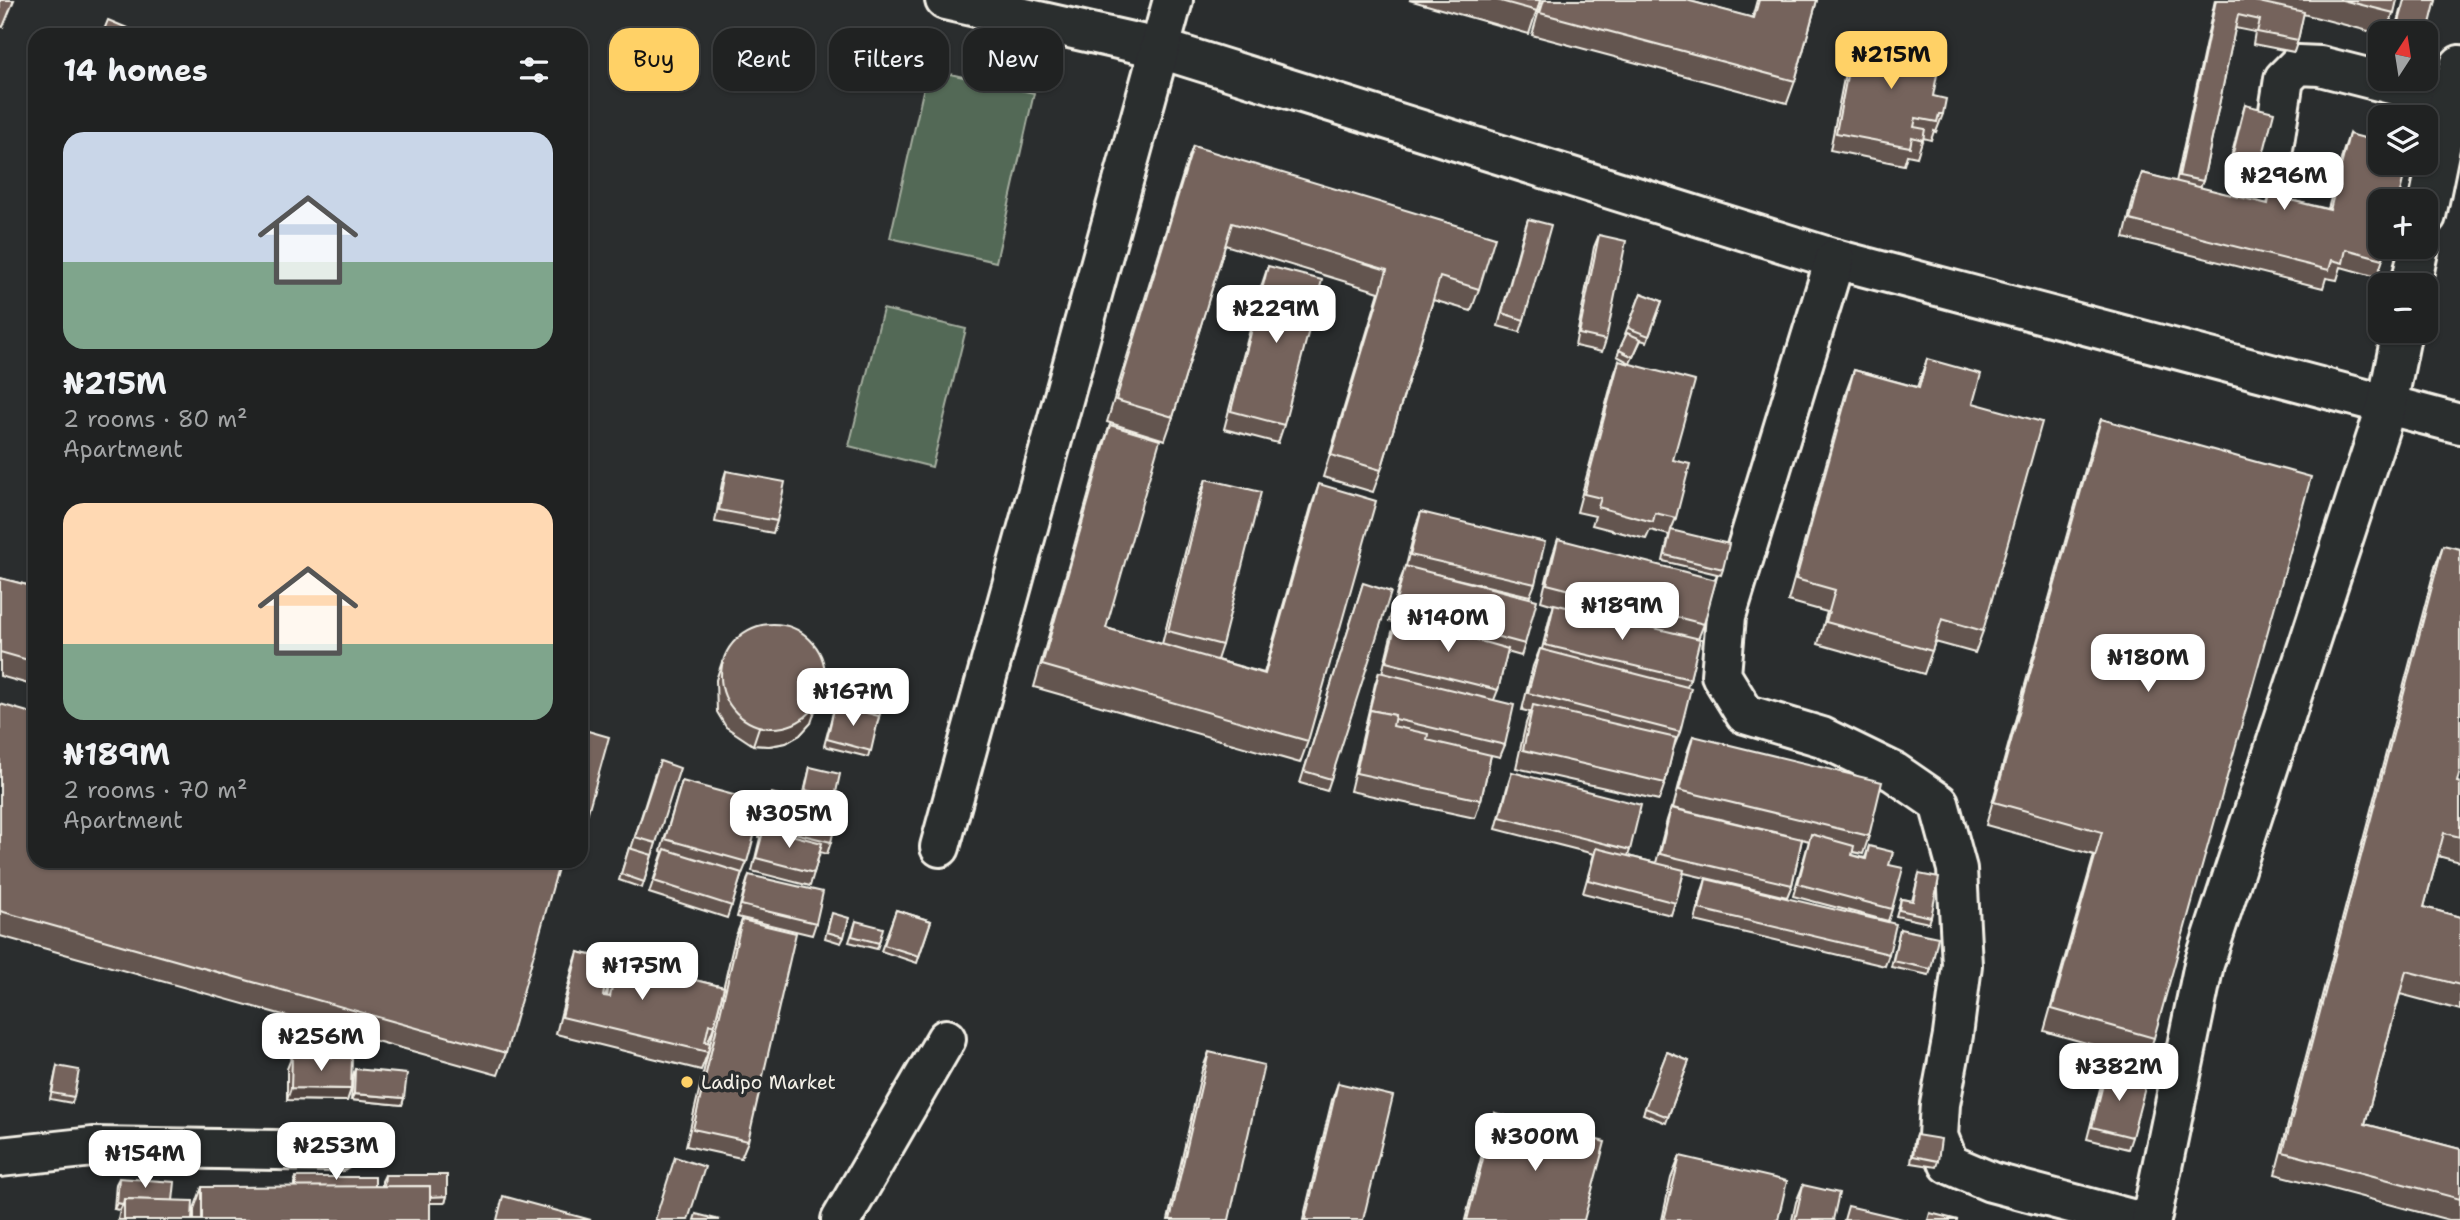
<!DOCTYPE html>
<meta charset="utf-8">
<style>
body{margin:0;font-family:"Shantell Sans",sans-serif;background:#2d2f2f;color:#f1f3f6;height:100vh;display:flex;flex-direction:column;font-size:26px;white-space:nowrap}
*{box-sizing:border-box;margin:0}
p{font-size:23px;color:#a2a4a5}
.icon{flex:none;width:38px;height:38px;fill:none;stroke:currentColor;stroke-width:2;stroke-linecap:round;stroke-linejoin:round}
.map{position:relative;flex:1;overflow:hidden}
.sheet{position:absolute;left:28px;top:28px;width:560px;height:840px;display:flex;flex-direction:column;background:#202222;border-radius:21px;box-shadow:0 2px 5px #0004,0 0 0 2px #3d3f40}
.sheet>*{flex:none}
.hud{position:absolute;left:609px;top:28px;width:665px;height:63px;display:flex;gap:14px}
.needle{width:46px;rotate:12deg}
.fabs{position:absolute;left:2368px;top:21px;display:grid;gap:14px}
.fabs a{display:grid;place-items:center;width:70px;height:70px;border-radius:14px;background:#202222;box-shadow:0 2px 5px #0004,0 0 0 2px #3d3f40;font-size:35px}
.price{position:absolute;translate:-50% -60px;padding:0 16px;border-radius:14px;background:#fff;color:#222;font-size:23px;line-height:46px;filter:drop-shadow(0 2px 4px #0008)}
.price::after{content:'';position:absolute;left:50%;top:42px;width:21px;height:16px;margin-left:-10px;background:inherit;clip-path:polygon(0 0,100% 0,50% 100%)}
.price.current{background:#ffd166;color:#111}
ul{padding:0;list-style:none}
li{display:grid;align-content:center;gap:14px;height:371px;padding:0 35px}
li span{display:grid;place-items:center;height:217px;border-radius:21px;color:#555}
li>.icon{margin-inline-start:auto}
span .icon{width:126px;height:126px;fill:#fffc;stroke-width:1}
li b{font-size:30px}
h2{display:flex;justify-content:space-between;align-items:center;height:84px;padding:0 35px;font-size:30px}
.pill{padding:0 24px;border-radius:21px;background:#202222;box-shadow:0 2px 5px #0004,0 0 0 2px #3d3f40;font-size:24px;line-height:63px}
.pill.current{background:#ffd166;color:#111}
.map>svg:first-child{display:block}
</style>
<div class="map">
<svg width="2460" height="1220" viewBox="0 0 2460 1220">
<rect width="100%" height="100%" fill="#2a2d2e"/>
<filter id="ink" filterUnits="userSpaceOnUse"><feTurbulence type="fractalNoise" baseFrequency=".0143" numOctaves="2"/><feDisplacementMap in="SourceGraphic" scale="14" xChannelSelector="R" yChannelSelector="G"/><feConvolveMatrix kernelMatrix="1 2 1 2 8 2 1 2 1" color-interpolation-filters="sRGB"/></filter>
<g filter="url(#ink)">
<!-- green -->
<g fill="#536956" stroke="#a4ad9f" stroke-width="2">
<polygon points="928,69 1034,93 996,262 890,238"/>
<polygon points="883,309 966,329 932,467 849,446"/>
</g>
<g fill="none" stroke-linecap="round" stroke-linejoin="round">
<!-- minor casing -->
<g stroke="#f4f1e8" stroke-width="44">
<g id="minor">
<polyline points="945,0 1158,48 1835,259 2460,424"/>
<polyline points="2269,174 2284,79 2298,65 2320,66 2450,99"/>
<polyline points="2426,216 2450,99 2460,65"/>
<polyline points="1835,259 1726,616 1721,675 1745,714 1822,737 1894,772 1939,803 1957,869 1962,965 1953,1035 1940,1104 1938,1136 1949,1164 1991,1182 2135,1220"/>
<polyline points="2411,285 2419,247"/>
<polyline points="940,847 1173,0"/>
<polyline points="0,1157 93,1147 337,1151"/>
<polyline points="841,1220 946,1039"/>
<polyline points="2151,1220 2204,964 2387,405 2402,331"/>
</g>
</g>
<!-- minor -->
<use href="#minor" stroke="#2a2d2e" stroke-width="38"/>
</g>
<!-- wall -->
<g fill="#64554f" stroke="#f4f1e8" stroke-width="2" fill-rule="evenodd">
<polygon points="1409,0 1540,0 1529,34"/>
<polygon points="1542,0 1686,0 1752,18 1757,0 1817,0 1795,81 1787,103 1532,35"/>
<polygon points="2215,0 2397,0 2387,33 2380,34 2303,14 2298,40 2294,52 2253,44 2255,32 2235,28 2203,181 2200,188 2267,204 2270,195 2328,209 2343,152 2349,134 2383,259 2377,277 2341,267 2337,280 2326,278 2323,288 2124,238 2135,191 2142,173 2176,182"/>
<polygon points="2404,0 2436,0 2426,33 2395,33"/>
<polygon points="1866,33 1933,96 1943,114 1936,132 1934,131 1931,140 1923,138 1917,157 1907,155 1904,165 1830,150 1845,73 1851,55 1858,57"/>
<polygon points="2245,105 2260,167 2255,180 2227,173 2241,118"/>
<polygon points="1193,146 1479,289 1471,311 1433,300 1381,470 1373,492 1323,477 1379,292 1225,245 1173,417 1165,440 1107,422 1185,168"/>
<polygon points="1528,219 1524,320 1520,332 1498,326 1524,231"/>
<polygon points="1599,235 1606,340 1602,352 1575,346 1594,247"/>
<polygon points="1268,266 1284,425 1278,443 1224,429 1262,284"/>
<polygon points="1641,293 1662,301 1647,342 1641,340 1630,363 1617,356 1626,335 1625,334"/>
<polygon points="1927,359 1973,403 1983,631 1975,653 1935,642 1924,674 1818,644 1827,612 1788,601 1846,392 1854,370 1917,387"/>
<polygon points="1619,361 1673,460 1676,518 1671,530 1723,569 1721,575 1663,561 1669,535 1650,530 1646,539 1592,525 1595,516 1577,512 1613,378"/>
<polygon points="2101,419 2154,1038 2146,1060 2044,1031 2094,855 1986,825 2093,441"/>
<polygon points="1110,425 1106,628 1162,644 1199,497 1206,479 1222,645 1217,660 1264,673 1311,507 1319,484 1308,741 1300,763 1034,687 1102,447"/>
<polygon points="726,471 777,521 773,533 715,522 722,483"/>
<polygon points="1421,512 1535,584 1530,596 1431,573 1525,644 1521,656 1507,652 1498,690 1494,700 1505,745 1500,757 1491,755 1481,800 1475,818 1350,791 1375,684 1379,672 1382,673 1392,632 1396,623 1389,621 1401,578 1406,566 1416,525"/>
<polygon points="1558,539 1704,624 1698,639 1690,679 1687,686 1680,732 1673,749 1665,783 1659,800 1516,768 1526,723 1530,712 1522,710 1533,666 1540,649 1542,649 1550,616 1554,605 1541,601 1552,557"/>
<polygon points="2443,545 2457,782 2460,783 2460,862 2438,856 2424,907 2460,917 2460,1010 2400,994 2365,1124 2460,1149 2460,1220 2449,1220 2275,1174 2435,567"/>
<polygon points="0,578 35,587 35,686 0,676"/>
<polygon points="1363,583 1331,779 1327,791 1300,783"/>
<polygon points="722,662 811,723 800,735 786,743 769,746 753,745 726,727 717,712 716,680"/>
<polygon points="864,693 881,710 868,757 824,746 835,705 860,711 862,699"/>
<polygon points="0,704 506,1053 498,1075 0,936"/>
<polygon points="581,729 588,812 581,832"/>
<polygon points="1693,736 1869,836 1863,854 1853,852 1852,855 1865,858 1869,846 1889,865 1892,909 1888,921 1793,896 1809,841 1802,839 1792,885 1787,897 1684,873 1671,915 1583,893 1594,854 1496,829 1508,784 1512,772 1630,850 1628,856 1656,863 1667,820 1671,808 1791,836 1673,808 1687,753"/>
<polygon points="810,767 835,797 833,803 803,797"/>
<polygon points="655,773 656,843 642,888 619,880 629,848 631,849"/>
<polygon points="682,781 747,862 742,874 727,918 649,893 663,852 661,851"/>
<polygon points="771,793 831,842 827,854 820,852 810,886 752,871 760,838 759,837 766,805"/>
<polygon points="1919,874 1931,917 1929,923 1896,916 1901,899 1912,901"/>
<polygon points="749,875 816,923 812,935 737,917 745,887"/>
<polygon points="1706,879 1889,954 1885,966 1695,921 1702,891"/>
<polygon points="896,910 931,921 917,963 881,951"/>
<polygon points="830,919 844,937 841,943 825,938"/>
<polygon points="742,920 748,1141 741,1158 686,1146 735,938"/>
<polygon points="856,921 879,943 877,949 849,942"/>
<polygon points="1900,929 1931,969 1929,975 1891,967"/>
<path d="M 578,952 L 724,987 L 714,1026 L 708,1042 L 708,1052 L 701,1070 L 556,1034 L 572,970 ZM 609,985 L 607,997 L 605,996 Z"/>
<polygon points="1209,1052 1229,1220 1168,1220 1202,1070"/>
<polygon points="1667,1052 1689,1061 1666,1123 1643,1114"/>
<polygon points="292,1056 351,1089 347,1101 287,1100 287,1069"/>
<polygon points="57,1066 74,1097 72,1103 50,1099"/>
<polygon points="355,1069 404,1098 402,1105 351,1100 353,1075"/>
<polygon points="2107,1069 2132,1137 2128,1149 2087,1139 2102,1081"/>
<polygon points="1338,1083 1363,1220 1303,1220 1332,1100"/>
<polygon points="1495,1113 1584,1220 1465,1220 1487,1135"/>
<polygon points="1916,1135 1938,1161 1936,1167 1911,1163 1914,1141"/>
<polygon points="1680,1156 1778,1220 1662,1220 1671,1178"/>
<polygon points="385,1175 447,1196 445,1203 430,1203 430,1220 194,1220 194,1209 202,1187 294,1187 294,1183 296,1177 382,1187 382,1181"/>
<polygon points="119,1178 173,1201 192,1220 118,1220 120,1210 114,1209 116,1184"/>
<polygon points="1803,1185 1833,1220 1792,1220 1796,1202"/>
</g>
<!-- shaded-wall -->
<g fill="#514540" stroke="#f4f1e8" stroke-width="2">
<polygon points="817,705 811,723 800,735 786,743 769,746 753,745 759,727"/>
<polygon points="291,1088 351,1089 347,1101 287,1100"/>
<polygon points="354,1094 404,1098 402,1105 351,1100"/>
<polygon points="447,1196 445,1203 382,1203 384,1197"/>
<polygon points="117,1203 123,1204 120,1210 114,1209"/>
</g>
<!-- building -->
<g fill="#74635c" stroke="#f4f1e8" stroke-width="2" fill-rule="evenodd">
<polygon points="0,0 14,0 3,27 0,26"/>
<polygon points="1497,0 1540,0 1537,11"/>
<polygon points="1544,0 1686,0 1754,18 1759,0 1817,0 1795,81 1540,13"/>
<polygon points="2216,0 2250,0 2304,12 2298,40 2257,32 2260,20 2238,15 2203,181 2179,176"/>
<polygon points="2342,0 2397,0 2394,13"/>
<polygon points="2405,0 2436,0 2426,40 2426,33 2396,33"/>
<polygon points="108,20 144,35 102,35"/>
<polygon points="1866,33 1942,48 1933,96 1946,99 1943,114 1939,114 1937,122 1916,118 1914,127 1925,129 1923,140 1912,137 1910,147 1836,133 1851,55 1861,57"/>
<polygon points="2245,105 2274,112 2260,167 2231,161"/>
<polygon points="2349,134 2380,142 2380,163 2407,163 2398,201 2380,201 2380,247 2386,247 2383,259 2346,249 2343,263 2332,260 2329,270 2130,220 2142,173 2268,204 2270,195 2330,210"/>
<polygon points="1193,146 1495,237 1479,289 1440,277 1381,470 1331,455 1387,270 1232,223 1173,417 1116,400"/>
<polygon points="1528,219 1551,225 1524,320 1502,313"/>
<polygon points="1599,235 1626,241 1606,340 1579,334"/>
<polygon points="1268,266 1322,280 1284,425 1231,411"/>
<polygon points="1641,293 1662,301 1649,336 1628,328"/>
<polygon points="1627,333 1641,339 1633,357 1619,350"/>
<polygon points="1927,359 1981,374 1973,403 2042,422 1983,631 1942,619 1932,651 1826,622 1835,590 1796,579 1854,370 1919,388"/>
<polygon points="1619,361 1695,381 1673,460 1690,464 1676,518 1655,513 1653,522 1598,507 1601,498 1584,494"/>
<polygon points="2101,419 2311,477 2154,1038 2052,1009 2102,832 1994,802"/>
<polygon points="1110,425 1160,440 1106,628 1265,674 1319,484 1376,501 1308,741 1042,665"/>
<polygon points="726,471 785,482 777,521 719,510"/>
<polygon points="1206,479 1261,492 1222,645 1168,631"/>
<polygon points="1421,512 1545,542 1535,584 1410,555"/>
<polygon points="1671,530 1729,544 1723,569 1665,555"/>
<polygon points="1558,539 1716,580 1704,624 1547,584"/>
<polygon points="2443,545 2460,549 2460,770 2457,782 2460,783 2460,837 2444,833 2424,907 2460,917 2460,985 2406,971 2365,1124 2460,1149 2460,1199 2283,1152"/>
<polygon points="1405,566 1537,600 1525,644 1394,609"/>
<polygon points="0,578 35,587 35,662 0,652"/>
<polygon points="1363,583 1391,592 1331,779 1304,771"/>
<polygon points="1554,604 1700,639 1690,679 1545,645"/>
<polygon points="1397,620 1452,634 1454,627 1472,632 1470,638 1508,649 1498,690 1386,662"/>
<circle cx="773" cy="676" r="52"/>
<polygon points="1540,649 1691,688 1680,732 1528,693"/>
<polygon points="1379,672 1514,705 1505,745 1395,719 1395,715 1370,710 1369,712"/>
<polygon points="864,693 883,696 881,710 862,707"/>
<polygon points="0,704 35,714 35,861 560,861 506,1053 0,911"/>
<polygon points="835,705 879,716 871,751 827,739"/>
<polygon points="1533,705 1676,738 1665,783 1523,750"/>
<polygon points="1370,710 1395,715 1393,726 1428,734 1427,740 1491,755 1481,800 1356,773"/>
<polygon points="581,729 609,737 588,812 581,810"/>
<polygon points="1693,736 1882,782 1869,836 1679,790"/>
<polygon points="660,761 680,768 656,843 635,837"/>
<polygon points="810,767 840,774 835,797 805,790"/>
<polygon points="1512,772 1641,805 1630,850 1500,817"/>
<polygon points="682,781 763,803 747,862 665,839"/>
<polygon points="771,793 839,809 831,842 763,825"/>
<polygon points="1671,808 1802,839 1792,885 1660,854"/>
<polygon points="764,828 822,843 814,873 756,858"/>
<polygon points="1811,834 1854,846 1852,855 1866,859 1869,846 1893,852 1889,865 1903,868 1892,909 1798,884"/>
<polygon points="629,848 652,855 644,882 621,874"/>
<polygon points="1596,848 1684,870 1676,903 1588,880"/>
<polygon points="665,849 742,873 732,906 654,881"/>
<polygon points="1919,874 1939,878 1931,917 1899,910 1901,899 1913,901"/>
<polygon points="749,875 823,892 816,923 741,905"/>
<polygon points="1706,879 1896,924 1889,954 1699,909"/>
<polygon points="896,910 931,921 919,956 884,945"/>
<polygon points="832,913 849,918 844,937 827,932"/>
<polygon points="742,920 796,933 748,1141 693,1129"/>
<polygon points="856,921 883,928 879,943 852,936"/>
<polygon points="1900,929 1938,937 1931,969 1893,961"/>
<path d="M 578,952 L 724,987 L 714,1026 L 709,1024 L 705,1042 L 710,1043 L 708,1052 L 562,1017 ZM 613,967 L 616,968 L 610,997 L 603,996 L 606,980 L 610,981 Z"/>
<polygon points="1209,1052 1264,1065 1229,1220 1170,1220"/>
<polygon points="1667,1052 1689,1061 1668,1117 1645,1108"/>
<polygon points="292,1056 352,1058 351,1089 291,1088"/>
<polygon points="57,1066 79,1070 74,1097 52,1093"/>
<polygon points="355,1069 407,1074 404,1098 354,1094"/>
<polygon points="2107,1069 2147,1080 2132,1137 2092,1127"/>
<polygon points="1338,1083 1393,1096 1363,1220 1305,1220"/>
<polygon points="1495,1113 1605,1142 1584,1220 1467,1220"/>
<polygon points="1916,1135 1941,1139 1938,1161 1913,1156"/>
<polygon points="1680,1156 1787,1181 1778,1220 1664,1220"/>
<polygon points="675,1157 705,1167 688,1220 655,1220"/>
<polygon points="385,1175 447,1175 447,1196 430,1197 430,1186 384,1187"/>
<rect x="296" y="1177" width="79" height="10"/>
<polygon points="119,1178 175,1182 173,1201 124,1199 123,1204 117,1203"/>
<polygon points="1803,1185 1839,1193 1833,1220 1795,1220"/>
<polygon points="430,1186 430,1220 202,1220 202,1187"/>
<polygon points="503,1196 591,1220 497,1220"/>
<polygon points="124,1199 193,1201 192,1220 124,1220"/>
<polygon points="1848,1206 1907,1220 1844,1220"/>
<polygon points="1930,1213 1958,1220 1928,1220"/>
<polygon points="696,1214 720,1220 694,1220"/>
</g>
</g>
<!-- markers -->
<circle fill="#ffd166" stroke="#2a2d2e" stroke-width="2.5" cx="687" cy="1082" r="7"/>
<g text-anchor="middle" stroke-width="7" stroke-linejoin="round" paint-order="stroke">
<!-- poi labels -->
<g font-size="19" fill="#f4f1e8" stroke="#2a2d2e" text-anchor="start">
<text x="701" y="1089">Ladipo Market</text>
</g>
</g>
</svg>
<div class="fabs">
<a><svg class="needle" viewBox="-14 -14 28 28"><path d="M0-13l5 13h-10z" fill="#e53935"/><path d="M0 13l5-13h-10z" fill="#a2a4a5"/></svg></a>
<a><svg class="icon" aria-label="layers" viewBox="0 0 24 24"><path d="M12 4l9 5-9 5-9-5zM3 14l9 5 9-5"/></svg></a>
<a>+</a>
<a>−</a>
</div>
<b class="price current" style="left:1891px;top:91px">₦215M</b>
<b class="price" style="left:2284px;top:212px">₦296M</b>
<b class="price" style="left:1276px;top:345px">₦229M</b>
<b class="price" style="left:1622px;top:642px">₦189M</b>
<b class="price" style="left:1448px;top:654px">₦140M</b>
<b class="price" style="left:2148px;top:694px">₦180M</b>
<b class="price" style="left:853px;top:728px">₦167M</b>
<b class="price" style="left:789px;top:850px">₦305M</b>
<b class="price" style="left:642px;top:1002px">₦175M</b>
<b class="price" style="left:321px;top:1073px">₦256M</b>
<b class="price" style="left:2119px;top:1103px">₦382M</b>
<b class="price" style="left:1535px;top:1173px">₦300M</b>
<b class="price" style="left:336px;top:1182px">₦253M</b>
<b class="price" style="left:145px;top:1190px">₦154M</b>
<div class="hud">
<a class="pill current">Buy</a>
<a class="pill">Rent</a>
<a class="pill">Filters</a>
<a class="pill">New</a>
</div>
<section class="sheet">
<h2>14 homes<svg class="icon" aria-label="filters" viewBox="0 0 24 24"><path d="M4 7h16M4 17h16"/><circle cx="9" cy="7" r="2"/><circle cx="15" cy="17" r="2"/></svg></h2>
<ul>
<li><span style="background:linear-gradient(#c9d6e8 60%,#7fa58c 0)"><svg class="icon" aria-label="home" viewBox="0 0 24 24"><path d="M3 11l9-7 9 7M6 9v11h12V9"/></svg></span><div><b>₦215M</b><p>2 rooms · 80 m²</p><p>Apartment</p></div></li>
<li><span style="background:linear-gradient(#ffd9b3 65%,#7fa58c 0)"><svg class="icon" aria-label="home" viewBox="0 0 24 24"><path d="M3 11l9-7 9 7M6 9v11h12V9"/></svg></span><div><b>₦189M</b><p>2 rooms · 70 m²</p><p>Apartment</p></div></li>
</ul>
</section>
</div>
